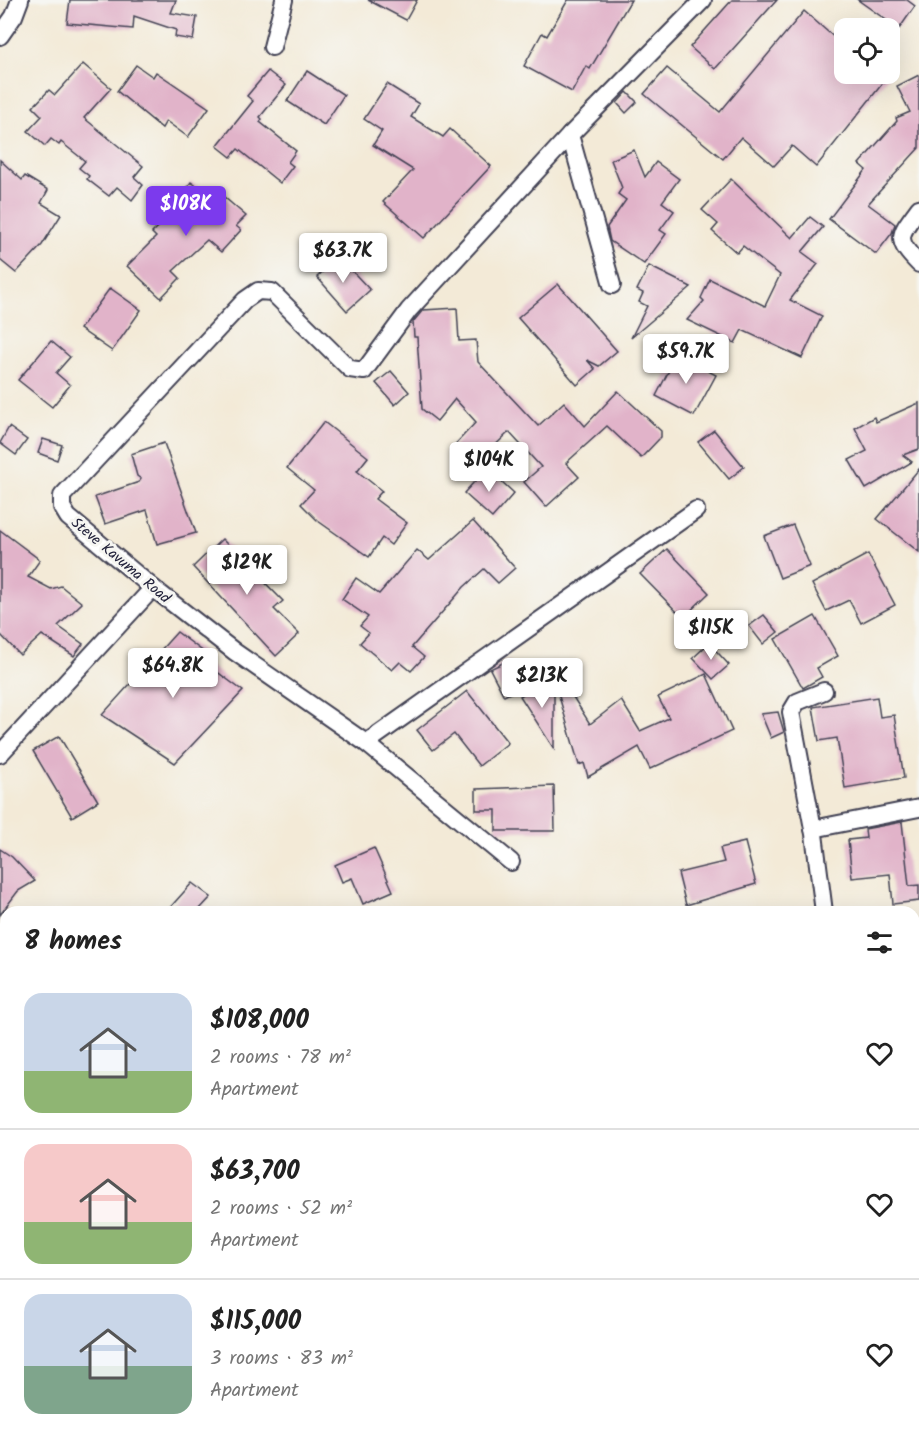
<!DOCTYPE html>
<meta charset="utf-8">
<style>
body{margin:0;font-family:Kalam,sans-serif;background:#f6f6f6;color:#222;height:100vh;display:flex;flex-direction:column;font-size:22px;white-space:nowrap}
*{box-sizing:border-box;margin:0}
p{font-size:20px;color:#767676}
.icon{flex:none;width:33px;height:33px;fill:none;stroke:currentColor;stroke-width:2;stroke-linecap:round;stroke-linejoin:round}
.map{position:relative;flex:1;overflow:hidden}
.sheet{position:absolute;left:0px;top:906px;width:920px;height:536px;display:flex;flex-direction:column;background:#fff;border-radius:18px 18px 0 0;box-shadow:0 6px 24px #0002}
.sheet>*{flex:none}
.controls{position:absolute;left:834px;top:18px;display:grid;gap:12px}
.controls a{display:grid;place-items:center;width:66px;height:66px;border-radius:12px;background:#fff;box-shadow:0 6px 24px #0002;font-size:30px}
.price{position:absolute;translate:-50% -51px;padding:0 14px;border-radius:6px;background:#fff;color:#222;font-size:20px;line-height:39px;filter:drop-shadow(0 2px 3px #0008)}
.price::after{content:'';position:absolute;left:50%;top:36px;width:18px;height:14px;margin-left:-9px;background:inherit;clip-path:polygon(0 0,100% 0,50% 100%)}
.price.on{background:#7c3aed;color:#fff}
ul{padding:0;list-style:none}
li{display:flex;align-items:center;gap:18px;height:150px;padding:0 24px}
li+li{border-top:2px solid #e0e0e0}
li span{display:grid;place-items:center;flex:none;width:168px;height:120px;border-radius:18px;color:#555}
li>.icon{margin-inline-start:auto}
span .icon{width:72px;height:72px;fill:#fffc;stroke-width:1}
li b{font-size:26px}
h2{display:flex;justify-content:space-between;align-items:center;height:72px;padding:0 24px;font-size:26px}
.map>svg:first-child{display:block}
</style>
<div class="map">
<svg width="919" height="1441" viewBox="0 0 919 1441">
<rect width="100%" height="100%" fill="#f6f6f2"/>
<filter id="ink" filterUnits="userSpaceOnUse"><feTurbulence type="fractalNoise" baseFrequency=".0167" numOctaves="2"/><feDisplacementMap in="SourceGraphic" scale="12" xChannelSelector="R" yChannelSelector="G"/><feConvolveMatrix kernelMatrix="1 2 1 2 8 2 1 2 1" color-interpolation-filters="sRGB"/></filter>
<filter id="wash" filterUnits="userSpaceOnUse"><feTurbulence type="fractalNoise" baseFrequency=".008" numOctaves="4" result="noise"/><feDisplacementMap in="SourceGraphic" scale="24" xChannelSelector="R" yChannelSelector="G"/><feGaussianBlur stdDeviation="1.35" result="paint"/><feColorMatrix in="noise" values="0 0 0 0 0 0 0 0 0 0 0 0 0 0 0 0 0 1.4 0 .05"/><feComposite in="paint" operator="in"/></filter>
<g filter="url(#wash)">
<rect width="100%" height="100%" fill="#f3ead7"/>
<g id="blocks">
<!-- building -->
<g fill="#e1b3c9">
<polygon points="70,0 176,0 171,13 197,17 193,40 175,37 176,30 134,16 133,29 67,23"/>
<polygon points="368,0 417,0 406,20"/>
<polygon points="568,0 631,0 590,69 586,66 572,92 524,66 542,33 547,36"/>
<polygon points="732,0 777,0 715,69 690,47"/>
<polygon points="858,0 907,0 915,6 899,29"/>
<polygon points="804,11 844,46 844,74 890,74 816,167 792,146 774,166 741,137 723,159 644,94 667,68 720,112"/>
<polygon points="83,64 111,88 84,118 143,166 134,177 143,185 132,200 117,187 109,196 87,179 89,176 79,168 85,161 61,142 59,145 51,139 45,146 28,131 42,116 33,107 49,90 55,95"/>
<polygon points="136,65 153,77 156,72 209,108 188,137 166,121 162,128 117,91"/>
<polygon points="268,71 286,85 260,117 262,119 260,122 296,151 288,162 293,166 280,183 238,149 231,157 217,146 253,101 247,96"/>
<polygon points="307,71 344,95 324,125 287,101"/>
<polygon points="919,75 919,148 868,204 895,224 892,233 876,254 829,219 866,170 859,164 897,121 896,118 910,112 897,86"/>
<polygon points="387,84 419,104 411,117 443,137 450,129 491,166 424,238 383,202 413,170 373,145 382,131 364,119"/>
<polygon points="627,92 637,102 626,113 617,103"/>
<polygon points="634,150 645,177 656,162 679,179 662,202 674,211 660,230 666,234 644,264 610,241 607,227 626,200 618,194 622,188 611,160"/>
<polygon points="0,160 22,180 25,176 48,190 41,203 61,215 42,245 16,273 0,260"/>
<polygon points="731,179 792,238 810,217 823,227 802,252 818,264 790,300 822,316 802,358 742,330 735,343 687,320 704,301 701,298 710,279 765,306 780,275 743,246 737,253 712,231 718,224 702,210"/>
<polygon points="191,182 219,202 224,197 246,216 236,226 241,230 221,252 207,240 173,271 180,278 161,298 127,266 156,237 152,233 179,207 175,204"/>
<polygon points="339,257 370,290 347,311 317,277"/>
<polygon points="649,266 691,287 631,338 647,306 639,302 643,293 637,290"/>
<polygon points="558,284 617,351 599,366 587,360 595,369 577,385 518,318"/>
<polygon points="110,288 141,310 112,351 80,329"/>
<polygon points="457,308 459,341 476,340 478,362 538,426 564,402 585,426 618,391 661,431 661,437 641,458 607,426 566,463 579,477 546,507 524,482 541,467 509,432 484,456 489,461 477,475 450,450 476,422 455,399 437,421 422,409 417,337 414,337 413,322 423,310"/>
<polygon points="51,341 70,357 56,373 70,385 52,407 18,380"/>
<polygon points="677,355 716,375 694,416 656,396"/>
<polygon points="391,371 409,392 395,405 376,383"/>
<polygon points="919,403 919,449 903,455 912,462 866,489 849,460 867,451 855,428 874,417 876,422"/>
<polygon points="324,422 368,457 357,471 382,491 375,499 407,523 391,545 382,538 369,557 318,521 301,504 314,490 287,468"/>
<polygon points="9,427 27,440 16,455 0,443"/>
<polygon points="714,430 744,467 729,479 698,442"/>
<polygon points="43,439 62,445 57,460 38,453"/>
<polygon points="164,443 196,533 157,544 147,510 105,524 95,497 139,482 141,479 137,476 131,454"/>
<polygon points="487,468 514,493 492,518 464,493"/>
<polygon points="919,469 919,552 877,519"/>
<polygon points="473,521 515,568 498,583 484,569 464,587 412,647 424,657 411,671 400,662 392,670 360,643 369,633 360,626 368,617 342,599 356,578 379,594 417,550 429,560"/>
<polygon points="793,525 810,566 780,578 764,536"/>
<polygon points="0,530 40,560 28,577 51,589 61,586 82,603 58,626 83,644 74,656 42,635 20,655 0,634"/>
<polygon points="222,539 283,601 274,609 299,634 276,656 193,567"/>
<polygon points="667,549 709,593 683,618 640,574"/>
<polygon points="868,554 895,605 861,623 849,600 826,611 812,584"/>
<polygon points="764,615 778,632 763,644 749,626"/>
<polygon points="815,616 838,656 817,668 822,677 803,688 775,639"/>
<polygon points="177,632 209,656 204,662 243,691 175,763 102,715"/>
<polygon points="709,643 729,665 713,679 693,658"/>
<polygon points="509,660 523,687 504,696 490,669"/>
<polygon points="556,670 590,724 621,700 640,731 669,718 658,697 706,674 732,731 650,769 639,747 588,777 584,763 579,765 552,672"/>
<polygon points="541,683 547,693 554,688 554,749 520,696"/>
<polygon points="467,691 508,743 479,766 454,734 433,750 417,730"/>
<polygon points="877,697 880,717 894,715 904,778 845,788 837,738 819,741 813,707"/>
<polygon points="778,712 784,732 771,738 761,714"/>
<polygon points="59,736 98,801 72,817 33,751"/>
<polygon points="554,786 555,831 496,831 496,810 476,810 476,789"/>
<polygon points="902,822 909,886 919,885 919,901 893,904 890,874 852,878 848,840 866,838 865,829"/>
<polygon points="745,842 756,884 686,905 678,873 724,862 720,848"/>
<polygon points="374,848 393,891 363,904 352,878 342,882 335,865"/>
<polygon points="0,849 12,857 35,881 18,891 0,915"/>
<polygon points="192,883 211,897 197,912 166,912"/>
</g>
</g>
</g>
<g filter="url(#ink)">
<use href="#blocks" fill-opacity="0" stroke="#414052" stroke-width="1.5"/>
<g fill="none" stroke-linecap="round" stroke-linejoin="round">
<!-- minor casing -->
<g stroke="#414052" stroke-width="20">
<g id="minor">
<polyline points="0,36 14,16 20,0"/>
<polyline points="272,47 284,0"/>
<polyline points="570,135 612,285"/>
<path d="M 919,208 C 899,235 894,239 919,264"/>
<polyline points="824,691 797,702 791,712 814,834 824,912"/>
<polyline points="366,743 696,510"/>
<polyline points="0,754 153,588"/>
<polyline points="813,829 919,808"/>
<polyline points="511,862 366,743 235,652 153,588 68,517 62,507 62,496 245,300 258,291 272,292 350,369 364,371 409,310 570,135 703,0"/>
<polyline points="0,943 6,947"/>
<polyline points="914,987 919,987"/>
<polyline points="914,1281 919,1283"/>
<polyline points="676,1436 684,1441"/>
<polyline points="148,1441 152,1436"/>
<polyline points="590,1441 594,1436"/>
<polyline points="826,1441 826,1436"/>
</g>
</g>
<!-- minor -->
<use href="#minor" stroke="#fff" stroke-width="16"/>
</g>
</g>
<g text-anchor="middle" stroke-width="6" stroke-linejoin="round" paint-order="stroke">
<!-- street labels -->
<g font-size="15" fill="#22223b" stroke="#f6f6f2">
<text transform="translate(121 560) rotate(40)" y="5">Steve Kavuma Road</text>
</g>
</g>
</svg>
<div class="controls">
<a><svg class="icon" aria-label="locate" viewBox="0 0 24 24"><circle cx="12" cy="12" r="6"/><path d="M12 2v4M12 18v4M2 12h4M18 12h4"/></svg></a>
</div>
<b class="price on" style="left:186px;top:237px">$108K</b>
<b class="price" style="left:343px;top:284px">$63.7K</b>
<b class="price" style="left:686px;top:385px">$59.7K</b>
<b class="price" style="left:489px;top:493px">$104K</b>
<b class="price" style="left:247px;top:596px">$129K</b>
<b class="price" style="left:711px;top:661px">$115K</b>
<b class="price" style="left:173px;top:699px">$64.8K</b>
<b class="price" style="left:542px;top:709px">$213K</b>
<section class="sheet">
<h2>8 homes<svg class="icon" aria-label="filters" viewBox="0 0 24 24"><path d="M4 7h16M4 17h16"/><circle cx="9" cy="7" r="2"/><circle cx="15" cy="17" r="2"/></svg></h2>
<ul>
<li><span style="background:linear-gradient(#c9d6e8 65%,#8fb573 0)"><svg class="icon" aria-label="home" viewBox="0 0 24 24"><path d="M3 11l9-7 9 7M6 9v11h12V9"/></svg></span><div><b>$108,000</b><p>2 rooms · 78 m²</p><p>Apartment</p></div><svg class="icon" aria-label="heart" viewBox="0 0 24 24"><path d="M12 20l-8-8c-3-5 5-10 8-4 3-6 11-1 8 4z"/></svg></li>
<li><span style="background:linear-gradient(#f6c9c9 65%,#8fb573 0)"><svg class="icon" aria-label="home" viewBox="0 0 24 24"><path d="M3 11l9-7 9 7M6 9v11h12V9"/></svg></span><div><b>$63,700</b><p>2 rooms · 52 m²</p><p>Apartment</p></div><svg class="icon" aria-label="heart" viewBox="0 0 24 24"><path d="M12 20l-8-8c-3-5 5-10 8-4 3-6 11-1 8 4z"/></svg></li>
<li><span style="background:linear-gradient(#c9d6e8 60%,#7fa58c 0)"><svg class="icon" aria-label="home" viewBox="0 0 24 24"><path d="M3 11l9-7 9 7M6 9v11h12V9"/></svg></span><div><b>$115,000</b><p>3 rooms · 83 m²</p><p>Apartment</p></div><svg class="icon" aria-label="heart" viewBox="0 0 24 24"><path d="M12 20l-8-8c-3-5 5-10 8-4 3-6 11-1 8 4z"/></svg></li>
</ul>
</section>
</div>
